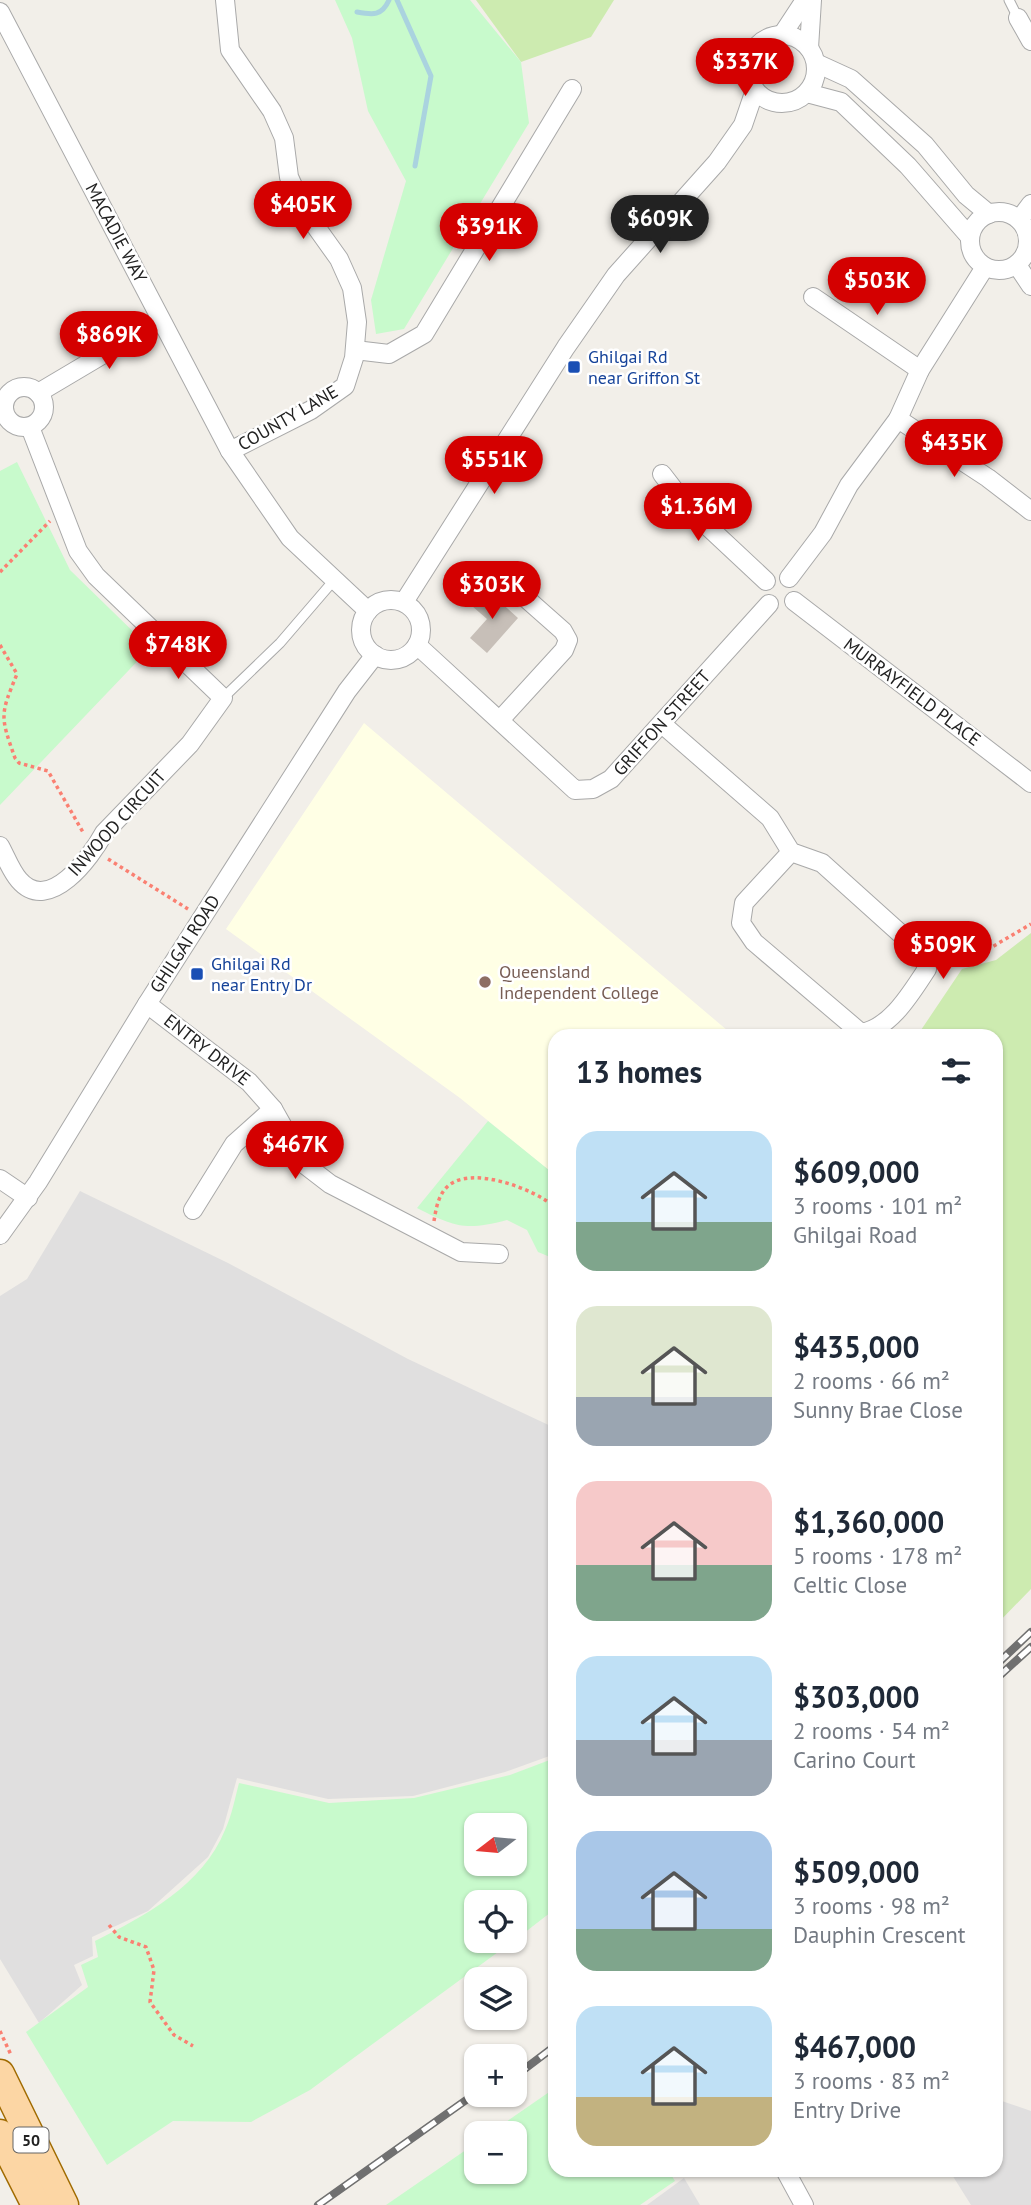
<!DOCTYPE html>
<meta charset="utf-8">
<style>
body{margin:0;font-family:"PT Sans",sans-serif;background:#f6f6f7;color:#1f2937;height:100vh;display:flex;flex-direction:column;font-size:26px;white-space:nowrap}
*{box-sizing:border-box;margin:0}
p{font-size:23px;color:#747a83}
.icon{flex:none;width:38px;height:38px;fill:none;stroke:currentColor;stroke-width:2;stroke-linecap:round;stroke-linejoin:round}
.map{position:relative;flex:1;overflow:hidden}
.details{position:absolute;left:548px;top:1029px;width:455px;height:1148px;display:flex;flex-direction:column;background:#fff;border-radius:21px;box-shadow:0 2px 5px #0004}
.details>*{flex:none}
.needle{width:46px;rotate:254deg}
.buttons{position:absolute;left:464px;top:1813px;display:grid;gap:14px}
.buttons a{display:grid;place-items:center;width:63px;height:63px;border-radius:14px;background:#fff;box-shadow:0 2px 5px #0004;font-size:35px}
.price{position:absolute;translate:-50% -60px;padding:0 16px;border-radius:24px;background:#d40000;color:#fff;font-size:23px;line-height:46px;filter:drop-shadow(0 2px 4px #0008)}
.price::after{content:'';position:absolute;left:50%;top:42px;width:21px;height:16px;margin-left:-10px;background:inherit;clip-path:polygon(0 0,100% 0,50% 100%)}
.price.current{background:#222;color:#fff}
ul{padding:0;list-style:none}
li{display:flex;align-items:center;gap:21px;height:175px;padding:0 28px}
li span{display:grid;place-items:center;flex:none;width:196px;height:140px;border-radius:21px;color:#555}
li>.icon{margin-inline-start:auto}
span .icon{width:84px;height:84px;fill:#fffc;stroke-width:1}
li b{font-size:30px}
h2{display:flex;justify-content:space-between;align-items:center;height:84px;padding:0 28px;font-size:30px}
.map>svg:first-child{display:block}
</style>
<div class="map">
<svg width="1031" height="2205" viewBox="0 0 1031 2205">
<rect width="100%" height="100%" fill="#f2efe9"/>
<!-- residential -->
<g fill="#e0dfdf">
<polygon points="80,1191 228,1263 408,1359 555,1428 555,1754 505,1772 413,1796 328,1799 237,1778 223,1829 208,1857 148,1911 92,1937 93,1956 74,1965 82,1985 39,2023 0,1959 0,1296 27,1279"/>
<polygon points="996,2099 1031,2111 1031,2205 971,2205 949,2170 996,2170"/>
<polygon points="684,2178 700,2205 647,2205"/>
</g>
<!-- education -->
<polygon fill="#ffffe5" points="364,723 734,1036 555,1036 555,1175 460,1098 226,929"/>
<!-- grass -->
<g fill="#cdebb0">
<polygon points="476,0 614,0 591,37 521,62"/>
<polygon points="1031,933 1031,1589 996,1625 996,1036 917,1036 962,969 996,960"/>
</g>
<!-- park -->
<g fill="#c8facc" fill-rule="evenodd">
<polygon points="335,0 470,0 521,62 529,123 404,329 376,334 371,300 406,181 368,111 352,38"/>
<polygon points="17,462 70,570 150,648 0,805 0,471"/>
<path d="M 488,1121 L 555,1175 L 555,1259 L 538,1252 L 527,1230 L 507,1220 C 465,1231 455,1227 417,1208 Z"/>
<path d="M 555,1758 L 555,1909 L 515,1940 L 514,1902 L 476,1902 L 476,1941 L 513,1941 L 310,2090 L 251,2122 L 173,2121 L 107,2165 L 26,2032 L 88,1987 L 81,1965 L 98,1957 L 95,1941 C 145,1916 203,1885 225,1830 C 232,1815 235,1798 239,1783 L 329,1803 L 414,1798 L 510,1775 ZM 514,1825 L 514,1864 L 476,1864 L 476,1825 Z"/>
<polygon points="555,2088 555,2170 668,2170 675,2181 640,2205 386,2205 476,2143 476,2172 514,2172 514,2133 490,2133"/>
</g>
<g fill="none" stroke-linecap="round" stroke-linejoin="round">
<!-- stream -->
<g stroke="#aad3df" stroke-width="5">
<polyline points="397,0 431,76 415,166"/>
<path d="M 357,12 C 373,15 382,16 389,0"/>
</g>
</g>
<!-- building -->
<polygon fill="#c7bfb8" points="487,590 518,618 487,653 470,638 487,619 472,606"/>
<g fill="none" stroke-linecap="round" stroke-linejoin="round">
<!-- lane casing -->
<g stroke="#a9a9a9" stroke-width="11">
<g id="lane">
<polyline points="1009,0 1018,18"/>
<polyline points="223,698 280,643 335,579"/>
</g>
</g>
<!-- street casing -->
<g stroke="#a9a9a9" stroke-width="20">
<g id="street">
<polyline points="225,0 230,50 272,111 284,138 289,177 304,210 339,259 352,288 357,322 354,358 345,386 311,410 230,451"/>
<polyline points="0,12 230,451 290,538 368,611"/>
<polyline points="1018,18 1031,41"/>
<circle cx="782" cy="69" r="34"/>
<polyline points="782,35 805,0"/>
<polyline points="809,48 812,0"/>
<polyline points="816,63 851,79 925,145 966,195 989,214"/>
<polyline points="807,93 841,102 908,166 969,236"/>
<circle cx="999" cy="241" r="29"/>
<polyline points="1019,220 1031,204"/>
<polyline points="1017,265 1031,286"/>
<polyline points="813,297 920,370"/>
<polyline points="355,350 389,354 424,334 572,89"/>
<circle cx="24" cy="407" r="20"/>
<polyline points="38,393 161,320"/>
<polyline points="898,419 988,478 1031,511"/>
<polyline points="662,474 689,509 766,581"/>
<polyline points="789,578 823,533 849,485 898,419 920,370 985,267"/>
<circle cx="391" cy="630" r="30"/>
<polyline points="794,601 1031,783"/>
<polyline points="404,602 566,347 616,275 717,162 743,125 755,90"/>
<polyline points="417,645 575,790 593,789 611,779 769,604"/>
<polyline points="500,720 564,650 568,640 563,631 520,593"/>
<path d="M 662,724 L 770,818 L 791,852 L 822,863 L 922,953 L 927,969 C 911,993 891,1028 861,1033 L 754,942 L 741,923 L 744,903 L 791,852"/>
<path d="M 0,846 C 6,857 11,871 19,880 C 49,915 91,857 104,833 L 190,744 L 223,698 L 96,576 L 78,551 L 30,427"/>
<polyline points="147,1004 249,1082 273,1109 304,1164 330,1184 461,1252 499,1254"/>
<polyline points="0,1179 28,1198"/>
<polyline points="193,1210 234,1144 273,1109"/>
<polyline points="0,1235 38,1182 147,1004 347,691 375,655"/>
<polyline points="785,2170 804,2205"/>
</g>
</g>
<!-- primary casing -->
<g stroke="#a06b00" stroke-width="31">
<g id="primary">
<polyline points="0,2074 64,2205"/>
<polyline points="0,2134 36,2205"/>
</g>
</g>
<!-- path -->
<g stroke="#fa8072" stroke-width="3.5" stroke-dasharray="3.5 3.5" stroke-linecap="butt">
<polyline points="0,572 50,521"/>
<path d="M 0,645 L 17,674 C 0,715 0,716 15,758 L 19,763 L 48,771 L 84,834"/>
<polyline points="108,859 188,909"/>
<polyline points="942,961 948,958 970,960 1031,924"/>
<path d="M 434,1221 C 436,1209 438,1195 448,1186 C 472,1165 534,1189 555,1207"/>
<polyline points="109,1925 119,1937 146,1947 154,1970 150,2002 174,2035 193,2046"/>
<polyline points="0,2031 11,2055"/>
</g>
<!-- lane -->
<use href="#lane" stroke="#fff" stroke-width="9"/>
<!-- street -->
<use href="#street" stroke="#fff" stroke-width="18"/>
<!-- primary -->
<use href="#primary" stroke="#fcd6a4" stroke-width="28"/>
<!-- rail casing -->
<g stroke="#707070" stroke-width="8">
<g id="rail">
<polyline points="996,1665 1031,1632"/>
<polyline points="996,1679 1031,1647"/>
<polyline points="514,2077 555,2046"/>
<polyline points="318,2205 476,2093"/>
</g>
</g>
<!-- rail -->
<use href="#rail" stroke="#fff" stroke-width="5" stroke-dasharray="16" stroke-linecap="butt"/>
</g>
<!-- markers -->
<g fill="#1a4fb4" stroke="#fff" stroke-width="2.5">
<rect x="567" y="360" width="14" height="14" rx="3.5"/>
<rect x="190" y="967" width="14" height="14" rx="3.5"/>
</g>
<circle fill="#8d6e63" stroke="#fff" stroke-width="2.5" cx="485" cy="982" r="7"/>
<g text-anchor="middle" stroke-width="5" stroke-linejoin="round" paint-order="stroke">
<!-- shield labels -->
<rect fill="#fff" stroke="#646464" stroke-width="2" x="13.5" y="2127.5" width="35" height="25" rx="5"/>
<g font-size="16" font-weight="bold" fill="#222">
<text x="31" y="2146">50</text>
</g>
<!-- street labels -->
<g font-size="18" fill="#222" stroke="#fff">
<text transform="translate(116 233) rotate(62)" y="6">MACADIE WAY</text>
<text transform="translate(288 418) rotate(-30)" y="6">COUNTY LANE</text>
<text transform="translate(912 692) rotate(37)" y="6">MURRAYFIELD PLACE</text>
<text transform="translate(662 723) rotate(-48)" y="6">GRIFFON STREET</text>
<text transform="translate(117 823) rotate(-48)" y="6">INWOOD CIRCUIT</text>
<text transform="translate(185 944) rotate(-57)" y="6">GHILGAI ROAD</text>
<text transform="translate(207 1050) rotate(38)" y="6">ENTRY DRIVE</text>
</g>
<!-- transit labels -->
<g font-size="18" fill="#164399" stroke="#fff" text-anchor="start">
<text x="588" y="363">Ghilgai Rd<tspan x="588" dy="21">near Griffon St</tspan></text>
<text x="211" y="970">Ghilgai Rd<tspan x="211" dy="21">near Entry Dr</tspan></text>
</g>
<!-- education labels -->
<g font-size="18" fill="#785e54" stroke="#fff" text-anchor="start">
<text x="499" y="978">Queensland<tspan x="499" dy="21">Independent College</tspan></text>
</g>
</g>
</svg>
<div class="buttons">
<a><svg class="needle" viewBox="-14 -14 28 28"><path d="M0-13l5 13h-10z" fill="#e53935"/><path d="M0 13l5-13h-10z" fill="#747a83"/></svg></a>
<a><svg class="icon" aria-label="locate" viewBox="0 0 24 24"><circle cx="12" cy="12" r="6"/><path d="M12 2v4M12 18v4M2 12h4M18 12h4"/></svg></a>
<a><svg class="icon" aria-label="layers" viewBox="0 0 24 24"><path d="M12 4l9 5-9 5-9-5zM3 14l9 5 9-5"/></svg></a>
<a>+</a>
<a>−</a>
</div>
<b class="price" style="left:745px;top:98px">$337K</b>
<b class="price" style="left:303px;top:241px">$405K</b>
<b class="price current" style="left:660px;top:255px">$609K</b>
<b class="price" style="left:489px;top:263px">$391K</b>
<b class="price" style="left:877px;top:317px">$503K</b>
<b class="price" style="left:109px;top:371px">$869K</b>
<b class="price" style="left:954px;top:479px">$435K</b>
<b class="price" style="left:494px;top:496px">$551K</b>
<b class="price" style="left:698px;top:543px">$1.36M</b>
<b class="price" style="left:492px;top:621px">$303K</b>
<b class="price" style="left:178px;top:681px">$748K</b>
<b class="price" style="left:943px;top:981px">$509K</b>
<b class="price" style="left:295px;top:1181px">$467K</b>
<section class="details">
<h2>13 homes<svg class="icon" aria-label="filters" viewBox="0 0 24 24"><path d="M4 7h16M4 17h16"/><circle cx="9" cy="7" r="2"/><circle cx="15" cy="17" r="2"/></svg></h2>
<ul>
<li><span style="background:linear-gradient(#bfe0f5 65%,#7fa58c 0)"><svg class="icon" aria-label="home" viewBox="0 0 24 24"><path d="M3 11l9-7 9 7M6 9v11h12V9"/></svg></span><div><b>$609,000</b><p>3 rooms · 101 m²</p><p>Ghilgai Road</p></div></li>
<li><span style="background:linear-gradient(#dfe7d0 65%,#9aa5b1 0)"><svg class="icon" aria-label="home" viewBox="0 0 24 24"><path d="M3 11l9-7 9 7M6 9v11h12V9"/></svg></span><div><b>$435,000</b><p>2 rooms · 66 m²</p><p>Sunny Brae Close</p></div></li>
<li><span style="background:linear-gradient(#f6c9c9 60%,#7fa58c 0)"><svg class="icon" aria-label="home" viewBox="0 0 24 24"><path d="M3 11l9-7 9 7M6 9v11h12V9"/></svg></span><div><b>$1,360,000</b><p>5 rooms · 178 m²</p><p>Celtic Close</p></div></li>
<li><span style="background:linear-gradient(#bfe0f5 60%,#9aa5b1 0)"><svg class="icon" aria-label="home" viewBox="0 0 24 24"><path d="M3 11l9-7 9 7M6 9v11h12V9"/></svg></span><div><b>$303,000</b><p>2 rooms · 54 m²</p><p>Carino Court</p></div></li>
<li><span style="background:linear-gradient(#a9c7e8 70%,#7fa58c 0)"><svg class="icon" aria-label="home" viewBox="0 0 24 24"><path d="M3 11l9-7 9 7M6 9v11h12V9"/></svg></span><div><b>$509,000</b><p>3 rooms · 98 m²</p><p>Dauphin Crescent</p></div></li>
<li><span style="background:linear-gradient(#bfe0f5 65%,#c2b280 0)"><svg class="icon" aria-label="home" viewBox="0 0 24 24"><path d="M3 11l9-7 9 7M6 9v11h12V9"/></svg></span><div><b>$467,000</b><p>3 rooms · 83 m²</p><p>Entry Drive</p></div></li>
</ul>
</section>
</div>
